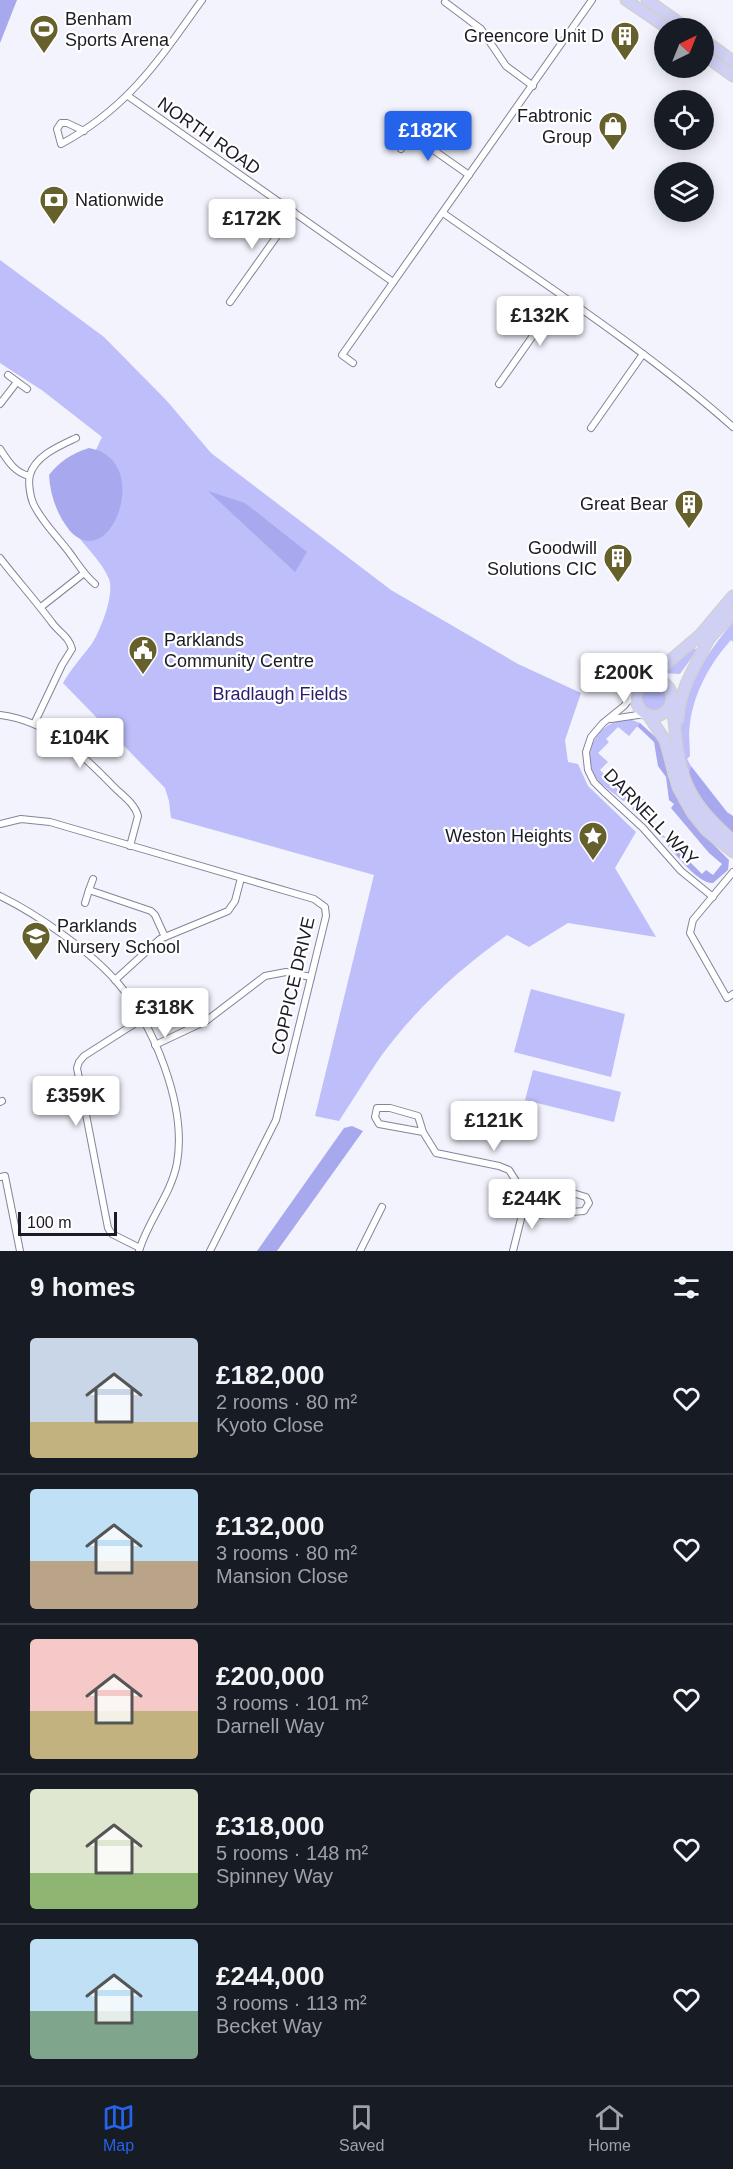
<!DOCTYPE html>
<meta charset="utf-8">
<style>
body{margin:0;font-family:Helvetica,sans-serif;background:#242831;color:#f1f3f6;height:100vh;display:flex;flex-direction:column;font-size:22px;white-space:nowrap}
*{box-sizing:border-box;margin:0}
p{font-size:20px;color:#9ea1a6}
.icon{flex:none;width:33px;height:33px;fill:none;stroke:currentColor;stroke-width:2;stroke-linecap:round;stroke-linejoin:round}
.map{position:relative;height:1251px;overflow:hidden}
.sheet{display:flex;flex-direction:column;background:#171b24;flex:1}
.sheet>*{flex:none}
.needle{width:39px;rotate:43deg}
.fabs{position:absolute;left:654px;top:18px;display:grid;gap:12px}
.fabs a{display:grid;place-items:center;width:60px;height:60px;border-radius:50%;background:#171b24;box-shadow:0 3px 15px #0003;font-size:30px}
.scale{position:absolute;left:18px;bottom:15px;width:99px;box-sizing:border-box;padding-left:6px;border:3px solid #1a1b24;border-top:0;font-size:16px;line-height:21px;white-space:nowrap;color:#1a1b24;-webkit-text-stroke:4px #fff;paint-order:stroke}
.price{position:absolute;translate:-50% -51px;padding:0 14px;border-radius:6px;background:#fff;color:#222;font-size:20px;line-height:39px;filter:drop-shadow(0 2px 3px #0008)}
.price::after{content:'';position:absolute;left:50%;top:36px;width:18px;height:14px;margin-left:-9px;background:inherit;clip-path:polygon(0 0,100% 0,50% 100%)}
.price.on{background:#2563eb;color:#fff}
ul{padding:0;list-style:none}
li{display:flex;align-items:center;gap:18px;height:150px;padding:0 30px}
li+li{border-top:2px solid #363941}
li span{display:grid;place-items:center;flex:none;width:168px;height:120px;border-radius:6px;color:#555}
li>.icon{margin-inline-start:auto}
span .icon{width:72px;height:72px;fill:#fffc;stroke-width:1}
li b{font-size:26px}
h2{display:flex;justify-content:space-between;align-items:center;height:72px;padding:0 30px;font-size:26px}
.dock{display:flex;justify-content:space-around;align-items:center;height:84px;border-top:2px solid #363941;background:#171b24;font-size:16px;color:#9ea1a6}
.dock a{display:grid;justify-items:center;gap:3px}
.dock .on{color:#2563eb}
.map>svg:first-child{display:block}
</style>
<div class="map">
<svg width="733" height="1251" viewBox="0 0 733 1251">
<rect width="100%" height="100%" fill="#f2f3fd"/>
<!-- green -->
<g fill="#bdbefa">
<path d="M 0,260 L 104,337 L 167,401 L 211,453 L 391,590 L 518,664 L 581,693 L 565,740 L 568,762 L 578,764 L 588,786 L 636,832 L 615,868 L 656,937 L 568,923 L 529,947 L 507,935 C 458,970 414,1010 379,1059 C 365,1080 352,1101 339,1121 L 315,1116 L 374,875 L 171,818 L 169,801 L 165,788 L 63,683 C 71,669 81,658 91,645 C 100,632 115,594 109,579 C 102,562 86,547 75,533 L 95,452 L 102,437 L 43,391 L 0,363 Z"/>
<path d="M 733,622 L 733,642 L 731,640 C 710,663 694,693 690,723 C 688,734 690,745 690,756 L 687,759 L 691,766 L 687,778 C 685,767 682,756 681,745 C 676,697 704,657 733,622 Z"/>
<polygon points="693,647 697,650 680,674 660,673"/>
<circle cx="653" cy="698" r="14"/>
<path d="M 623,719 L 632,720 L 640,723 L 629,736 L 618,727 L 606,739 L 609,742 L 598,753 L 608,762 L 600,770 L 629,799 L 623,801 C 615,793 604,788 597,779 C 580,755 596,725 623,719 Z"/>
<polygon points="641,797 644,800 641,800 635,807 666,838 660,837 632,809"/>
<polygon points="531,989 625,1014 611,1077 514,1052"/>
<polygon points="533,1070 621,1092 614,1122 525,1100"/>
</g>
<!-- forest -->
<g fill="#a8a8ee">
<polygon points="0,0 17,0 0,43"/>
<path d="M 89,448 C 154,459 111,575 70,531 C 57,515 50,495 49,475 C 60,461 71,454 89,448 Z"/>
<polygon points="208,491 245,503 307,552 295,572"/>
<path d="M 640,723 L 660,741 L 668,776 L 680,804 L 702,833 L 729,860 L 728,870 L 713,883 C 699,884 678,857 668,846 L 670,842 L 702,874 L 706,870 L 713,875 L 722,864 L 709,853 L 671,808 L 674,804 L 669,800 L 666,777 L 658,766 L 654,742 L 637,726 Z"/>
<polygon points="691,766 727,812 733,816 733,836 699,803 687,778"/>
<polygon points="352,1126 363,1131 277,1251 257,1251 344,1128"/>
</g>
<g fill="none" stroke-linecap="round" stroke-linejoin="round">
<!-- street casing -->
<g stroke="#83849b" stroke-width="8">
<g id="street">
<polyline points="445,2 481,29 506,66 533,86"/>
<polyline points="128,96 393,282"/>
<polyline points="402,128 469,175"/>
<path d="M 84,131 L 67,123 L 61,123 L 57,129 L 61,144 C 128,108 159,60 202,0"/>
<polyline points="401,149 411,135"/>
<path d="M 443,213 C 541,282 643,347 733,427"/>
<polyline points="230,302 294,212"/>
<polyline points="353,363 342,355 592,0"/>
<polyline points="8,375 27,389"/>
<polyline points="499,384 561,296"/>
<polyline points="0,404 17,382"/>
<polyline points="591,428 643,354"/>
<path d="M 76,438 C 59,446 35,456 30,475 C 28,482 30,496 33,503 C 41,521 57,536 69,552 C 78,564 84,575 95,584"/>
<path d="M 0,449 C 8,461 14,472 29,476"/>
<path d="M 0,558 C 17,580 36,601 53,624 C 60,633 69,637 72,649 L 62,665 L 34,724"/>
<polyline points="41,607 83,574"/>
<polyline points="636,691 624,706 603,723 591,737 586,752 588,770 594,782 604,792 643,828 681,871 713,897"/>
<path d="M 0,715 C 49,721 82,754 115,788 C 123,796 135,804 138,816 L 130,846"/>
<polyline points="611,719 645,714"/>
<polyline points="0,824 21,819 50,822 314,899 325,907 326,916 276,1120 210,1251"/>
<polyline points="733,872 693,920 690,933 727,998 733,994"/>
<polyline points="93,879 89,890 151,911 155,915 165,937"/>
<path d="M 0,896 C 37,914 90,951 117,982 C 154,1025 187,1106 177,1163 C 171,1195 148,1220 139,1251"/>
<polyline points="85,903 89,890"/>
<polyline points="115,980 160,939 228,911 235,901 241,878"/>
<polyline points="155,1045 206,1021 265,976 286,972 311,977"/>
<polyline points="0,1102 2,1101"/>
<polyline points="423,1132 418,1116 390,1108 377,1108 375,1117 379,1124 423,1132 436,1153 499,1166 509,1170 523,1192 525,1203 513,1251"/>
<polyline points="0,1177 5,1176 20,1251"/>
<polyline points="524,1211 531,1209 534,1204 576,1194 586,1197 589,1203 584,1211 534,1215 531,1209"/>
<polyline points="140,1248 112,1234 108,1228 77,1068 79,1062 84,1056 142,1019"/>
<polyline points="360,1251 382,1207"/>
</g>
</g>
<!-- primary casing -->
<g stroke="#d1d1d3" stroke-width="13">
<g id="primary">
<polyline points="626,0 667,28"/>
<polyline points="647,0 687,28"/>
<polyline points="704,40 733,61"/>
<polyline points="704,55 733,76"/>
<polyline points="704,644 733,613"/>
<circle cx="654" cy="698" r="18"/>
<polyline points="646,681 700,635 733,596"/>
<path d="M 672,701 C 679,770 678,793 733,841"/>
<polyline points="648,715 665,740 678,787 693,814 706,830 733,852"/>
<path d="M 678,719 C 679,690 696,664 709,639"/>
</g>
</g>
<!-- street -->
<use href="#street" stroke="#fff" stroke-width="6"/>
<!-- primary -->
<use href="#primary" stroke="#d0d0f5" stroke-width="10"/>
</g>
<!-- icons -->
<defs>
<g id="stadium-pin" transform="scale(1.5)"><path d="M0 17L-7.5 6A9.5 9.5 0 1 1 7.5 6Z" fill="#65602c" stroke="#fff"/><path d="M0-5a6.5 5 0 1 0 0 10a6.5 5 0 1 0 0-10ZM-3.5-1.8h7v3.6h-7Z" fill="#fff"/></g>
<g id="building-pin" transform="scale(1.5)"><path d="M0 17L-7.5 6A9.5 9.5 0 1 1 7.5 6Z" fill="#65602c" stroke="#fff"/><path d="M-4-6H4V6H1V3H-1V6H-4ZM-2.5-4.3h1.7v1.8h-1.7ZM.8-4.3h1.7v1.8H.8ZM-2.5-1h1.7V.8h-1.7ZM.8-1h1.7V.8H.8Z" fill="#fff"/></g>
<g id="shop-pin" transform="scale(1.5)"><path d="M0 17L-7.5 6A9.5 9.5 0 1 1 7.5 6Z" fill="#65602c" stroke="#fff"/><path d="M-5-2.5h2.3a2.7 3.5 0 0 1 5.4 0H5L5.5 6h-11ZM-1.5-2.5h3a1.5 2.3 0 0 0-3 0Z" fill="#fff"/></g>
<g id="bank-pin" transform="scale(1.5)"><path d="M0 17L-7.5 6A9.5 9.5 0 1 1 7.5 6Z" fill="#65602c" stroke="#fff"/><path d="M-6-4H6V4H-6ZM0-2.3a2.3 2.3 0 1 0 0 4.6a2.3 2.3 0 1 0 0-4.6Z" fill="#fff"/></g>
<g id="civic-pin" transform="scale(1.5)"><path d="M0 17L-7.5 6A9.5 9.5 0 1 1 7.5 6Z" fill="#65602c" stroke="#fff"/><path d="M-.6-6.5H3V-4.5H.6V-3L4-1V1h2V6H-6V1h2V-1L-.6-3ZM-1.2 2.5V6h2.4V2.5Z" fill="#fff"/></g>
<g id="sight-pin" transform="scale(1.5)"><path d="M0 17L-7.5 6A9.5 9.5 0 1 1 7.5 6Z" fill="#65602c" stroke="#fff"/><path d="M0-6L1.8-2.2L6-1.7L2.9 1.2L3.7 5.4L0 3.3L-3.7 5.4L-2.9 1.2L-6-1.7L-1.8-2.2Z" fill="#fff"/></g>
<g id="school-pin" transform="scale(1.5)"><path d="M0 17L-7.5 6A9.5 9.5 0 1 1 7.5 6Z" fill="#65602c" stroke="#fff"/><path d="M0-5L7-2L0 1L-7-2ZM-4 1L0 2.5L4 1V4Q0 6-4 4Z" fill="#fff"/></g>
</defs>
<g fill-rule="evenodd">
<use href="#stadium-pin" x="44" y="29"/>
<use href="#building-pin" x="625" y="36"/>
<use href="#shop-pin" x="613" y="126"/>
<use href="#bank-pin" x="54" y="200"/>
<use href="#building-pin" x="689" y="504"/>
<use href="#building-pin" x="618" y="558"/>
<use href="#civic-pin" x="143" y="650"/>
<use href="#sight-pin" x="593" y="836"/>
<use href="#school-pin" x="36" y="936"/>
</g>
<g text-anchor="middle" stroke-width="4.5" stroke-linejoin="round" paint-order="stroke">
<!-- poi labels -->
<g font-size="18" fill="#1a1b24" stroke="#fff" text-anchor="end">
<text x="65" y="25" text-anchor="start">Benham<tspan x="65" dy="21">Sports Arena</tspan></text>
<text x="604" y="42">Greencore Unit D</text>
<text x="592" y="122">Fabtronic<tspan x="592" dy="21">Group</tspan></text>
<text x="75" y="206" text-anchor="start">Nationwide</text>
<text x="668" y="510">Great Bear</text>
<text x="597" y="554">Goodwill<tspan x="597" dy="21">Solutions CIC</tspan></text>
<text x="164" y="646" text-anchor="start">Parklands<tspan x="164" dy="21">Community Centre</tspan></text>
<text x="572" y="842">Weston Heights</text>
<text x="57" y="932" text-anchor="start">Parklands<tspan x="57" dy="21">Nursery School</tspan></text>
</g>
<!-- street labels -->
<g font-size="18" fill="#1a1b24" stroke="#fff">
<text transform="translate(209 136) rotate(35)" y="6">NORTH ROAD</text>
<text transform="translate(651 817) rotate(46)" y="6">DARNELL WAY</text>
<text transform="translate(293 986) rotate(-77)" y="6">COPPICE DRIVE</text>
</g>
<!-- park labels -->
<g font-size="18" fill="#2b1e6c" stroke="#fff">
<text x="280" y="700">Bradlaugh Fields</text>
</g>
</g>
</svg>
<div class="fabs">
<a><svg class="needle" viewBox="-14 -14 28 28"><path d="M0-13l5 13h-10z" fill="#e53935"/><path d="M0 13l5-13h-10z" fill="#9ea1a6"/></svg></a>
<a><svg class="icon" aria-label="locate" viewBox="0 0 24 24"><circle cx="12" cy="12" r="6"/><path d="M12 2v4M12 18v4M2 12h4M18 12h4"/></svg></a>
<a><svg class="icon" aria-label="layers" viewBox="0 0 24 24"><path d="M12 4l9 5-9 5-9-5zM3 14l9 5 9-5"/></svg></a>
</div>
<div class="scale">100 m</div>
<b class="price on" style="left:428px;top:162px">£182K</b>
<b class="price" style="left:252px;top:250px">£172K</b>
<b class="price" style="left:540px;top:347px">£132K</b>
<b class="price" style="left:624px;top:704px">£200K</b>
<b class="price" style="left:80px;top:769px">£104K</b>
<b class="price" style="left:165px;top:1039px">£318K</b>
<b class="price" style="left:76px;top:1127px">£359K</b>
<b class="price" style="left:494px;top:1152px">£121K</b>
<b class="price" style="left:532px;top:1230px">£244K</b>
</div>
<section class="sheet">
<h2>9 homes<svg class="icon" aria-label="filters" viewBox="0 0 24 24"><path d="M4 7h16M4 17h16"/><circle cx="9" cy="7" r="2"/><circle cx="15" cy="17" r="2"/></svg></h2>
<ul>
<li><span style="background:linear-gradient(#c9d6e8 70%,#c2b280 0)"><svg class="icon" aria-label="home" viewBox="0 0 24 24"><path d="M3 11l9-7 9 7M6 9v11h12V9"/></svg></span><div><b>£182,000</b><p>2 rooms · 80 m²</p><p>Kyoto Close</p></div><svg class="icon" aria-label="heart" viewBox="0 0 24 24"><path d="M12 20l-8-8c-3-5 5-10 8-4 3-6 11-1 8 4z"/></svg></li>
<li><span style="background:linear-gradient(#bfe0f5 60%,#b9a48a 0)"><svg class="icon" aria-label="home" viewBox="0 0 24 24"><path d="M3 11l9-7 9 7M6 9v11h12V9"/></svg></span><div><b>£132,000</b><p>3 rooms · 80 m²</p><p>Mansion Close</p></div><svg class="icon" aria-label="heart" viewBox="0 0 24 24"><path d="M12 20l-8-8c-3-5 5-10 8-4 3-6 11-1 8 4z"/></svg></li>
<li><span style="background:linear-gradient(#f6c9c9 60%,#c2b280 0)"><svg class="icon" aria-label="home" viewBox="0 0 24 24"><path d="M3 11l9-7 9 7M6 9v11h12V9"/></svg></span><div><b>£200,000</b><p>3 rooms · 101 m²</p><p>Darnell Way</p></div><svg class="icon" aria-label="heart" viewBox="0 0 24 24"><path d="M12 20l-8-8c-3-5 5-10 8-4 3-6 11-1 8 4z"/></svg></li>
<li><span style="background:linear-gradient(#dfe7d0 70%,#8fb573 0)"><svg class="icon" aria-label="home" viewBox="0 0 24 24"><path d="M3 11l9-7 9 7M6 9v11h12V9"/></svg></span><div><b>£318,000</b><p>5 rooms · 148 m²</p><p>Spinney Way</p></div><svg class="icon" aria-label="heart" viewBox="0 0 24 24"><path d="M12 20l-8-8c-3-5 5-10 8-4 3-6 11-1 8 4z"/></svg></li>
<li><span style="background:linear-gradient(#bfe0f5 60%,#7fa58c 0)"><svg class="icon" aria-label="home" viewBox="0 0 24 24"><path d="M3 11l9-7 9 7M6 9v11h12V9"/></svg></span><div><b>£244,000</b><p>3 rooms · 113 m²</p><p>Becket Way</p></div><svg class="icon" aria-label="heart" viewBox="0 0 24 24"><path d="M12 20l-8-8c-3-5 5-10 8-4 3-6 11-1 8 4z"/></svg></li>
</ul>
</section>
<nav class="dock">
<a class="on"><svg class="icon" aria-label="map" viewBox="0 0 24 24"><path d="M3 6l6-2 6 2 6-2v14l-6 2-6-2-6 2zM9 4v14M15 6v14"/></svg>Map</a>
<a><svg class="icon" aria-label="saved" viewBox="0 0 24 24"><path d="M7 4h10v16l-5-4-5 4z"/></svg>Saved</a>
<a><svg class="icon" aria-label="home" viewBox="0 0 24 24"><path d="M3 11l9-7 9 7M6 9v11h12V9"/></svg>Home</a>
</nav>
